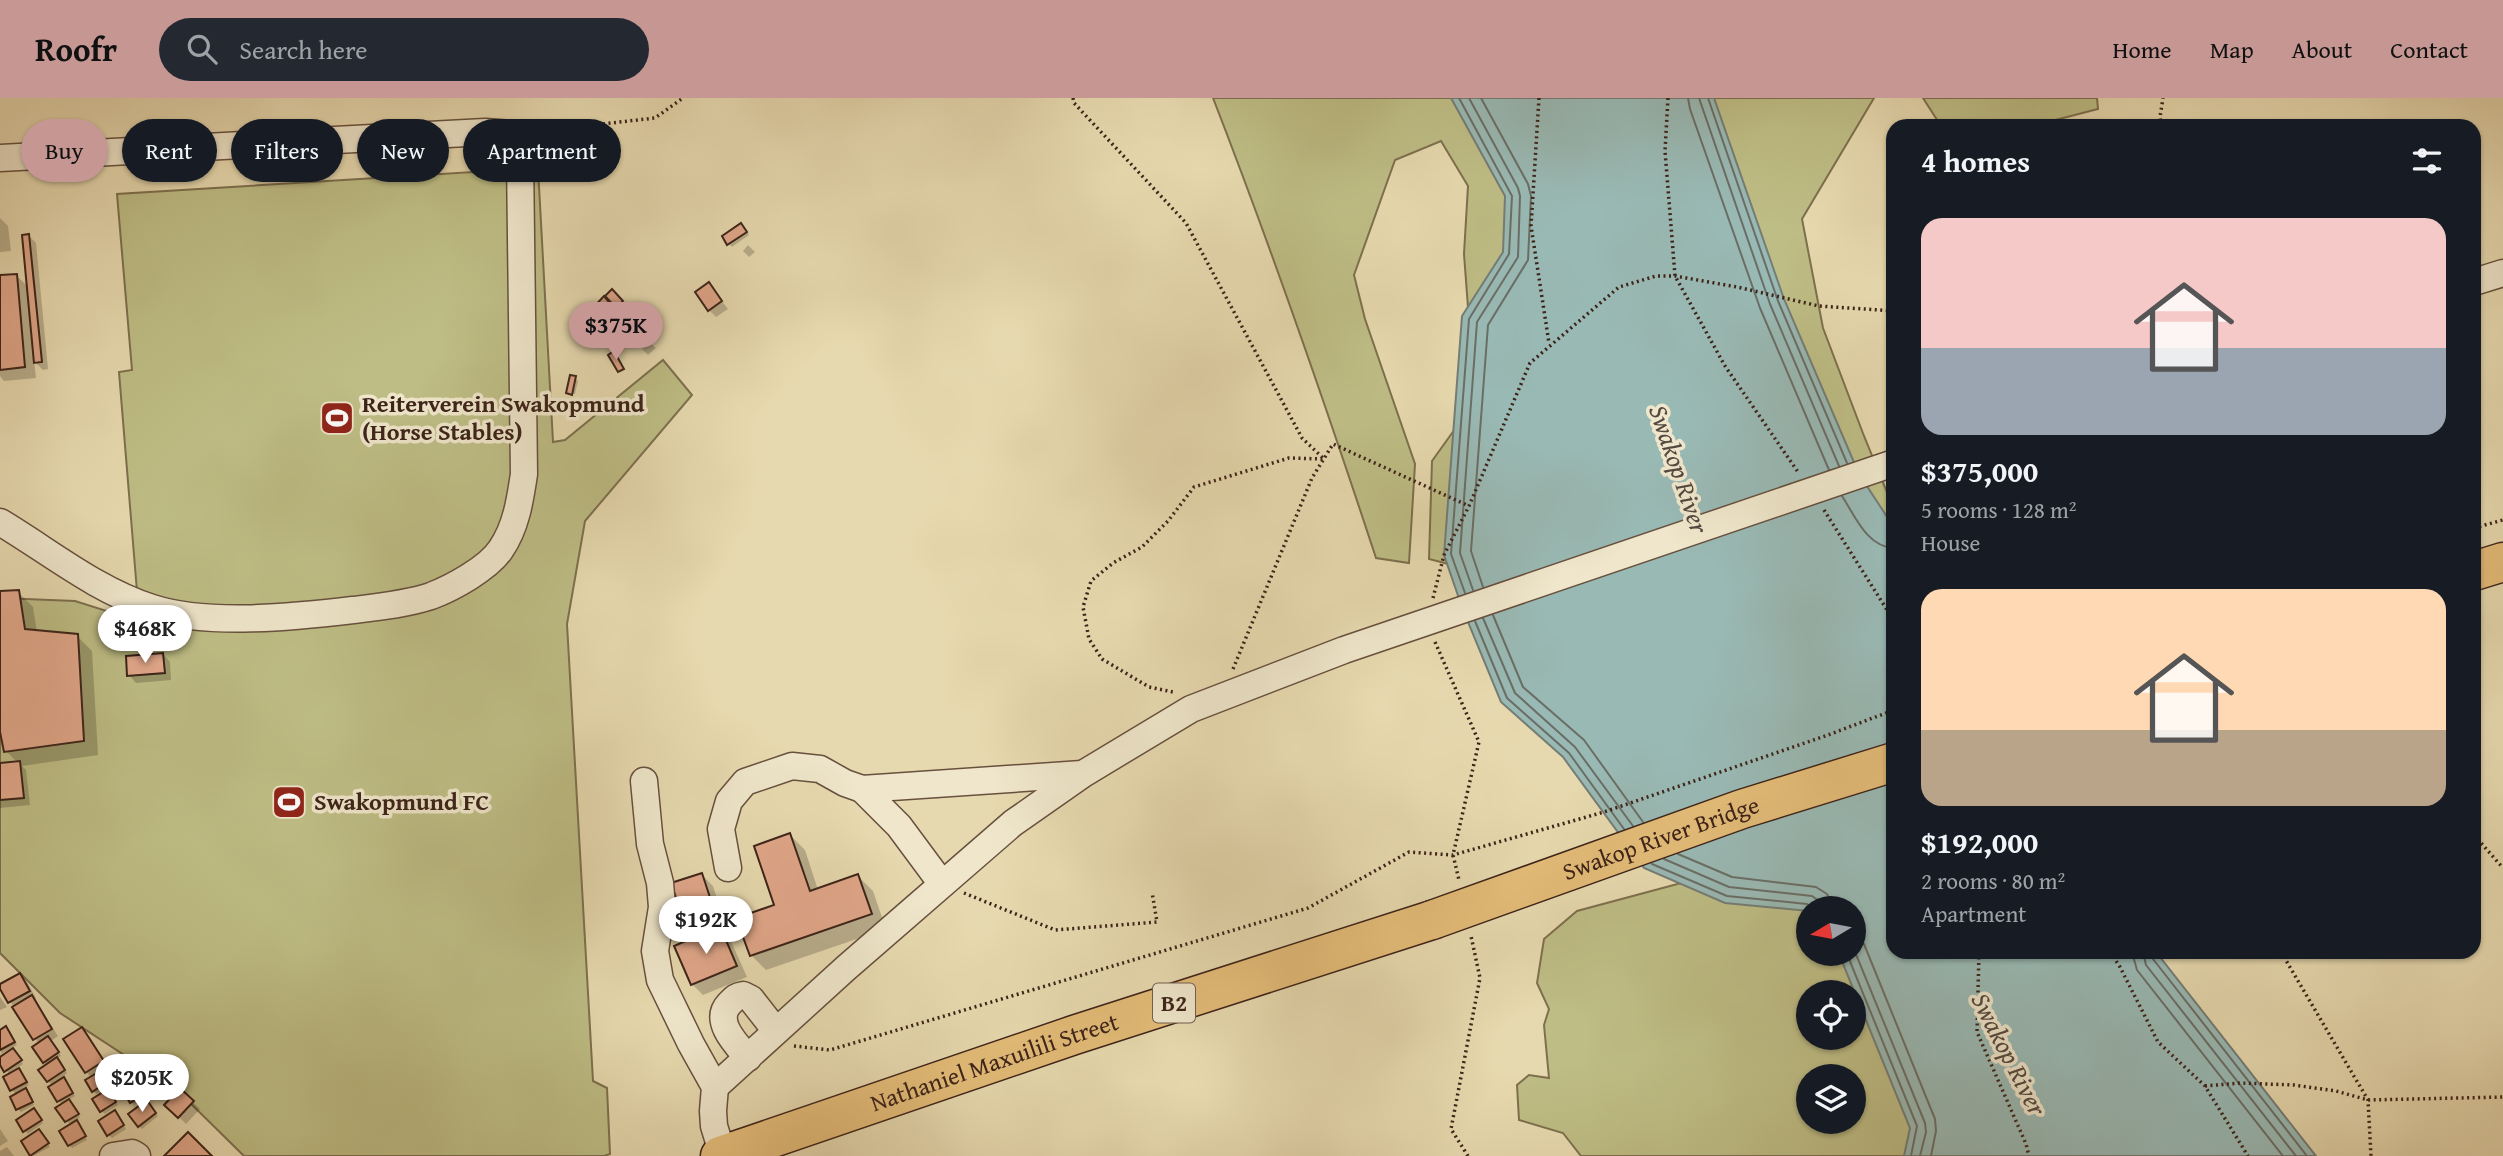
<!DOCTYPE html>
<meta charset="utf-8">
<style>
body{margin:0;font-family:"Gentium Book Plus",serif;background:#242831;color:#f1f3f6;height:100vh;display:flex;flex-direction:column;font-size:26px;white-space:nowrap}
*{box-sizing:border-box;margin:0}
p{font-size:23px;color:#9ea1a6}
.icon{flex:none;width:38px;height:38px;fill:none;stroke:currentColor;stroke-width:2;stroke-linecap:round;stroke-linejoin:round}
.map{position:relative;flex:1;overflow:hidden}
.panel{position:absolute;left:1886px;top:21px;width:595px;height:840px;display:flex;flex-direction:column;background:#171b24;border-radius:21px;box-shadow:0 2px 5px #0004}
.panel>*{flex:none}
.hud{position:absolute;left:21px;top:21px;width:665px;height:63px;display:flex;gap:14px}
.needle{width:46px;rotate:260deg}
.tools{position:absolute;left:1796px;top:798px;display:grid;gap:14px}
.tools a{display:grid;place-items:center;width:70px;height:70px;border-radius:50%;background:#171b24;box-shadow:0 2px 5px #0004;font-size:35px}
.price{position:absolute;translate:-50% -60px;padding:0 16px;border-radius:24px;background:#fff;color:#222;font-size:23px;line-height:46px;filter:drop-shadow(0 2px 4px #0008)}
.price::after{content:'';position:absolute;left:50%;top:42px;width:21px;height:16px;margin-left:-10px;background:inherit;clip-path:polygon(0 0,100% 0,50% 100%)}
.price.current{background:#c59692;color:#111}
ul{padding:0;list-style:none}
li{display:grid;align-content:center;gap:14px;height:371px;padding:0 35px}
li span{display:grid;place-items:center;height:217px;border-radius:21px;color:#555}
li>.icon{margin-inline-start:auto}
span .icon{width:126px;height:126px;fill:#fffc;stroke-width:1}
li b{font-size:30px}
h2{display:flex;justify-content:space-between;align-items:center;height:84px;padding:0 35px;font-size:30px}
.pill{padding:0 24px;border-radius:32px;background:#171b24;box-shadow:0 2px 5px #0004;font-size:24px;line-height:63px}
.pill.current{background:#c59692;color:#111}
header{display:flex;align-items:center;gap:42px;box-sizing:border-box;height:98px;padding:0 35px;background:#c59692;color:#111}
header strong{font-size:33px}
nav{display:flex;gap:38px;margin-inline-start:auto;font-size:24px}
.search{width:490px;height:63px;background:#242831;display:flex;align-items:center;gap:18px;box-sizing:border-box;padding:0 24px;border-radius:38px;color:#9ea1a6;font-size:26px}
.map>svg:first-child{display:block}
</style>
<header>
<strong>Roofr</strong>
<div class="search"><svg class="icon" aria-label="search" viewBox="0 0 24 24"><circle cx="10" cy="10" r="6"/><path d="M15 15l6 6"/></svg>Search here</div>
<nav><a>Home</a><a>Map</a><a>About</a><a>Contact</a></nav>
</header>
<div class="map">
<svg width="2503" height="1058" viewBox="0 0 2503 1058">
<rect width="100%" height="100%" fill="#e7d9af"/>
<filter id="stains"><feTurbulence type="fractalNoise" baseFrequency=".00286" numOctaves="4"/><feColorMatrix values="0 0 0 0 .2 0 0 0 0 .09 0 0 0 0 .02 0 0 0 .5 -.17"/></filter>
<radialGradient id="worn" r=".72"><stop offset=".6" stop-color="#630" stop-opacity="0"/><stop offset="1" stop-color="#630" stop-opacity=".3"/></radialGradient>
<!-- green -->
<g fill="#bebd85" stroke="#7d704f" stroke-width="2" fill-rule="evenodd">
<path d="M 1213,0 L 1874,0 L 1802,121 L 1823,230 L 1864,338 L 1893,409 L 1894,854 L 2294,1058 L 1581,1058 L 1563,1035 L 1519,1022 L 1517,987 L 1529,977 L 1549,980 L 1544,927 L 1549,911 L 1537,885 L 1544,841 L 1577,813 L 1782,758 L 1479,474 L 1429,461 L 1432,363 L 1475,303 L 1464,156 L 1468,88 L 1441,43 L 1395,62 L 1354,177 L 1365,221 L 1415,366 L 1409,465 L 1376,460 C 1325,305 1272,152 1213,0 ZM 1808,810 L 1853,810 L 1853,856 L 1808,856 ZM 1808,894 L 1853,894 L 1853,940 L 1808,940 ZM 1808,978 L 1853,978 L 1853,1024 L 1808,1024 Z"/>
<polygon points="1923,0 2097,0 2098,11 2040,26 1941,28"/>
<polygon points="538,70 553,344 565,342 663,262 692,297 585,423 567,526 593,983 607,990 610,1056 604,1058 244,1058 176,991 60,915 0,855 0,500 75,503 110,514 140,551 139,518 119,274 132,272 117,96"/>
</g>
<!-- water -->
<polygon fill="#99b9b4" stroke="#747d76" stroke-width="2" points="1451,0 1714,0 1784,201 1859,376 1893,428 1894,854 2156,854 2316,1058 1904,1058 1910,1030 1839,856 1853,856 1853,810 1808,810 1808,813 1725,805 1644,770 1563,659 1501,604 1463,512 1444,457 1462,218 1503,154 1505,98"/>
<!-- shadow -->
<g fill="#0003">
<polygon points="0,120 8,128 11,153 0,154"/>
<polygon points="744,130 749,137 732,149 724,139"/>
<polygon points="29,138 36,145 48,271 43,272 34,263 36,280 4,283 0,278 0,179 17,178 29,190"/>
<polygon points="748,147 755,154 749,159 743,153"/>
<polygon points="709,187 728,211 716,219 709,212"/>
<polygon points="612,193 625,207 605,224 593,212"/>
<polygon points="599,224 605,230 601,233 596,227"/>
<polygon points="649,244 656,250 648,257 642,251"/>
<polygon points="575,280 578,283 575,296 569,296"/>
<polygon points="18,494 33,509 37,534 77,538 92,553 98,657 22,668 26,672 30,707 0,710 0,667 18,665 6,653 0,625 0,495"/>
<polygon points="163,556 170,564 171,582 136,585 129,577"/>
<polygon points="790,737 805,752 818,792 858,778 873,793 886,831 766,872 751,857 776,808"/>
<polygon points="702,777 713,788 728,835 725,836 730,841 747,879 703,897 692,886 696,840 689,833"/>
<polygon points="20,877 27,884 36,900 34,902 58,938 51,943 61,958 56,961 67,975 62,979 75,998 68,1002 80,1019 75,1023 87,1042 72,1050 69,1047 71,1028 58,1010 62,1007 50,989 53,988 48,983 48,968 44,964 39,946 17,911 10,904"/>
<polygon points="0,899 7,909 0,912"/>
<polygon points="6,930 17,947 1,956 0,934"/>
<polygon points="82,932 110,971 103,975 111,987 96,996 87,983 92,980 86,974"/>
<polygon points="16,955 23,966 17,970 29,987 23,990 34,1007 21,1014 18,1011 17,997 12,992 10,977 0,964 0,961"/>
<polygon points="141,984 149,998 134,1007 131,1004"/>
<polygon points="180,992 200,1011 186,1026 167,1007"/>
<polygon points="111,996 118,1007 105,1016 101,1013"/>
<polygon points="150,1008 158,1018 142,1031 139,1028"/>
<polygon points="36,1015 43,1025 28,1036 18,1023"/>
<polygon points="118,1018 126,1031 112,1040 109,1037"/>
<polygon points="0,1031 8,1043 0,1048"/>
<polygon points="42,1036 50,1049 33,1058 31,1056"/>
<polygon points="7,1049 14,1058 0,1058 0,1053"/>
</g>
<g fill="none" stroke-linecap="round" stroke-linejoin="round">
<!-- shore -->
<g stroke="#6a6e66" stroke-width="2">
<polyline points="1459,0 1512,98 1509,156 1469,221 1451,456 1465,495"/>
<polyline points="1469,0 1518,90 1520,98 1518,159 1477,224 1460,455 1473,492"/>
<polyline points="1481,0 1528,86 1531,98 1528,162 1488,227 1471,453 1483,489"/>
<polyline points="1688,0 1690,11 1760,210 1829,372"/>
<polyline points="1699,0 1770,206 1839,368"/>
<polyline points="1708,0 1778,203 1847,365"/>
<path d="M 1842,398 C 1855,418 1867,449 1894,450"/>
<polyline points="1493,517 1523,589 1584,642 1643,724"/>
<polyline points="1483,520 1515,595 1575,649 1633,728"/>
<polyline points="1475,523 1507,600 1569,655 1624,731"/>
<polyline points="1678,756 1732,779 1816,789 1827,796 1834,810"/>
<polyline points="1664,761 1729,789 1812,798 1819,803 1823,810"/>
<polyline points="1652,766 1727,798 1807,806 1813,810"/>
<polyline points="1853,834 1864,846 1935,1021 1936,1033 1931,1058"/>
<polyline points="1853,849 1925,1025 1926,1034 1920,1058"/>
<polyline points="2132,854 2137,872 2283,1058"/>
<polyline points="2143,854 2146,867 2296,1058"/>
<polyline points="2151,854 2153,861 2307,1058"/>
<polyline points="1847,856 1917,1028 1911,1058"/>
</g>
</g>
<!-- building -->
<g fill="#e1a78a" stroke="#3c2319" stroke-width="2">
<polygon points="741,125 747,134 727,147 722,138"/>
<polygon points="29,136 42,264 34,265 22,137"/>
<polygon points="17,176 25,269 0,272 0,177"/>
<polygon points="709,184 722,203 708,213 695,194"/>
<polygon points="612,191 623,203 616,210 605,198"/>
<polygon points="604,198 614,210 601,222 591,212"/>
<polygon points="626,209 639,222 634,228 620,215"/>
<polygon points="614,253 624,271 618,274 608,257"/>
<polygon points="570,277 576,278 572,297 566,295"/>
<polygon points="19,492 25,531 78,536 84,643 4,654 0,634 0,493"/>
<polygon points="163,555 165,575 127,578 126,558"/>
<polygon points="20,663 24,700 0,702 0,665"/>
<polygon points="790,735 810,793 858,776 872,816 750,858 736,820 774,807 754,748"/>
<polygon points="702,775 718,824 688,834 671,785"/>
<polygon points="720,828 737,868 691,887 674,848"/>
<polygon points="20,875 30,893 8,905 0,891 0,886"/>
<polygon points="32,897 52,931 33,942 12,909"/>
<polygon points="6,928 15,944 0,952 0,932"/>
<polygon points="82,929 104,963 85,975 63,941"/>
<polygon points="48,938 59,954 43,965 32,949"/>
<polygon points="13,950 22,962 4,974 0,967 0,959"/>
<polygon points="57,959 65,972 47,984 38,972"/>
<polygon points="19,970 27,984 10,993 3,979"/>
<polygon points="102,972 109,983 92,994 85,982"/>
<polygon points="64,979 73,995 57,1004 48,989"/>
<polygon points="138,979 148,994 130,1005 121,989"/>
<polygon points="26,990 33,1004 16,1012 10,999"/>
<polygon points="180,990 194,1003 178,1020 164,1007"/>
<polygon points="108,991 116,1004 100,1014 92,1001"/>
<polygon points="69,1001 79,1016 65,1024 55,1010"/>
<polygon points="147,1002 156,1015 138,1029 128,1016"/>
<polygon points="34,1010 42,1022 23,1034 16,1022"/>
<polygon points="115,1012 124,1027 107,1038 98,1023"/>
<polygon points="77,1022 86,1038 68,1048 59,1033"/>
<polygon points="39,1031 49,1045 30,1058 21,1043"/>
<polygon points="188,1034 212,1058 164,1058"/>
</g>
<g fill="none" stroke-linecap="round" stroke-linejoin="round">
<!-- minor casing -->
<g stroke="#67503e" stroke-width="29">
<g id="minor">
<path d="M 0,60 L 485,34 L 512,36 L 520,59 L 524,376 C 520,403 516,429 501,451 C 489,470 452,490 431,498 C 407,506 378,509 353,512 C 294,519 208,528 152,510 C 96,492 50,454 0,424"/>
<polyline points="2474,184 2503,175"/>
<polyline points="644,683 650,746 660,785 662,809 655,853 660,882 691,946 715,989 713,1013 714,1028 723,1057"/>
<polyline points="862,691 899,728 942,786"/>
<polyline points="728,770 721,731 729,703 745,684 792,668 820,671 845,685 862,691 1082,676"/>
<path d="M 748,960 C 736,946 713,923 729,906 C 734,901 736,898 743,897 L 751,901 L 776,933"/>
<polyline points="715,989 846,870 1013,725 1083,676 1191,611 1344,552 1894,365"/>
<polyline points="113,1058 132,1055 137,1058"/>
</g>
</g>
<!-- highway casing -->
<g stroke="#3c2319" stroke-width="41">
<g id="highway">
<polyline points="2474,473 2503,464"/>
<path id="s1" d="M 720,1058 L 1074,937 L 1432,822"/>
</g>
</g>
<!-- path -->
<g stroke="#3c2319" stroke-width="3.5" stroke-dasharray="2 3.5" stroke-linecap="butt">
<polyline points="1073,0 1074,5 1186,125 1302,340 1324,361 1289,360 1194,389 1168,423 1142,449 1113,465 1091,483 1083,509 1089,541 1102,561 1149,589 1173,594"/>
<polyline points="1539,0 1531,128 1549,245"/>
<polyline points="1668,0 1665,53 1675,178 1725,268 1798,374"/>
<polyline points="2161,28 2160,19 2163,0"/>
<polyline points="532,34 655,20 683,0"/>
<polyline points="1824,412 1894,523"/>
<polyline points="2474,430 2503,422"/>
<polyline points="1433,500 1444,457 1469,408 1530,265 1619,189 1656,178 1675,178 1737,189 1819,208 1894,213"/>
<polyline points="1435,544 1479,644 1453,757 1459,782"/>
<polyline points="1233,571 1312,380 1333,346 1469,408"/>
<polyline points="2474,737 2503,770"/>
<polyline points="964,795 1055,832 1157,824 1152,794"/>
<polyline points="1979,854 1977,934 2026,1046 2029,1058"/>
<polyline points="2110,854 2120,869 2158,944 2205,988 2248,1058"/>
<polyline points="2281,854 2368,1002 2371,1058"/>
<polyline points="794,948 830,952 1308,810 1409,754 1453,757 1604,714 1828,637 1894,612"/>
<polyline points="2205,988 2240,985 2294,987 2336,993 2368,1002 2503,999"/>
<polyline points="1468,1058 1451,1031 1480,880 1471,838"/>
</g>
<!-- minor -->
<use href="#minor" stroke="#efe6cb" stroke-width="26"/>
<!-- highway -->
<use href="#highway" stroke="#e4bc78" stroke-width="38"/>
<!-- highway-bridge casing -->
<g stroke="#3c2319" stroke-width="41" stroke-linecap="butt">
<g id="highway-bridge">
<path id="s2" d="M 1432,822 L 1742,711 L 1894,664"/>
</g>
</g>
<!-- highway-bridge -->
<use href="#highway-bridge" stroke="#e4bc78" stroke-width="38"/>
</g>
<!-- icons -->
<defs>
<g id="stadium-square" transform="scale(1.75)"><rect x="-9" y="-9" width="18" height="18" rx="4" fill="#8f2418" stroke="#efe6cb"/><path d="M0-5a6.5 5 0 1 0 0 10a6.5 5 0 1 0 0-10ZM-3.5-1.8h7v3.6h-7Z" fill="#fff"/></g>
</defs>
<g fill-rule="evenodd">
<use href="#stadium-square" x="337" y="320"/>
<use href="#stadium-square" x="289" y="704"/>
</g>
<g text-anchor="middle" stroke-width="7" stroke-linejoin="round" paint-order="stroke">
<!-- shield labels -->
<rect fill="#efe6cb" stroke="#725e4e" stroke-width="2" x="1153" y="885.5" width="42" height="39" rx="5"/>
<g font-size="23" font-weight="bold" fill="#3c2319">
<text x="1174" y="913">B2</text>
</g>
<!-- poi labels -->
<g font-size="24" font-weight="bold" fill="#3c2319" stroke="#efe6cb" text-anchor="start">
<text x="362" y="314">Reiterverein Swakopmund<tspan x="362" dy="28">(Horse Stables)</tspan></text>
<text x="314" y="712">Swakopmund FC</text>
</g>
<!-- street labels -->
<g font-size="24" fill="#3c2319" stroke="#efe6cb">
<text dy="8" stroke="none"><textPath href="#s2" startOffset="243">Swakop River Bridge</textPath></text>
<text dy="8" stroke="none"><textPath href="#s1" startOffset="290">Nathaniel Maxuilili Street</textPath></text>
</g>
<!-- water labels -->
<g font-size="26" font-style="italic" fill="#534840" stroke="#efe6cb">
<text transform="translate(1679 371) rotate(71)" y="9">Swakop River</text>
<text transform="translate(2009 956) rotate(63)" y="9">Swakop River</text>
</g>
</g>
<rect width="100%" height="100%" filter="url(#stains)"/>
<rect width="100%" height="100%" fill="url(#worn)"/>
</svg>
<div class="tools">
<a><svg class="needle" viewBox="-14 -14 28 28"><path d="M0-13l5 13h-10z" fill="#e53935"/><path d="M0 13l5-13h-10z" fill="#9ea1a6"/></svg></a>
<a><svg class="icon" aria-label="locate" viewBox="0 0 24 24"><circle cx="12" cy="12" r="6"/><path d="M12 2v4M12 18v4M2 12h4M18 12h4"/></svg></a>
<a><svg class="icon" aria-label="layers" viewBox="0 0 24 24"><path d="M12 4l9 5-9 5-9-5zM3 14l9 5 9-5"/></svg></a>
</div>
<b class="price current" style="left:616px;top:264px">$375K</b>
<b class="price" style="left:145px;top:567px">$468K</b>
<b class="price" style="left:706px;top:858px">$192K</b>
<b class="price" style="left:142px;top:1016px">$205K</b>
<div class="hud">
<a class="pill current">Buy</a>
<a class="pill">Rent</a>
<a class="pill">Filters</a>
<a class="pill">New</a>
<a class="pill">Apartment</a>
</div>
<section class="panel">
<h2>4 homes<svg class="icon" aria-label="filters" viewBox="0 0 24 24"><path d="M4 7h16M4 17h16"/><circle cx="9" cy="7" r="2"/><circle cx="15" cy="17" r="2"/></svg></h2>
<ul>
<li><span style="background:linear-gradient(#f6c9c9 60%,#9aa5b1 0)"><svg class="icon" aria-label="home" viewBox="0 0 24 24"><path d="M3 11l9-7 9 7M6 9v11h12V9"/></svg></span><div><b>$375,000</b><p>5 rooms · 128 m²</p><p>House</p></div></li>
<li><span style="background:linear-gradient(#ffd9b3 65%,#b9a48a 0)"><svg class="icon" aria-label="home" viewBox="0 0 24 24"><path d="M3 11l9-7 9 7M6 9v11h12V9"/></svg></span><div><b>$192,000</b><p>2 rooms · 80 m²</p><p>Apartment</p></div></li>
</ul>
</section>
</div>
